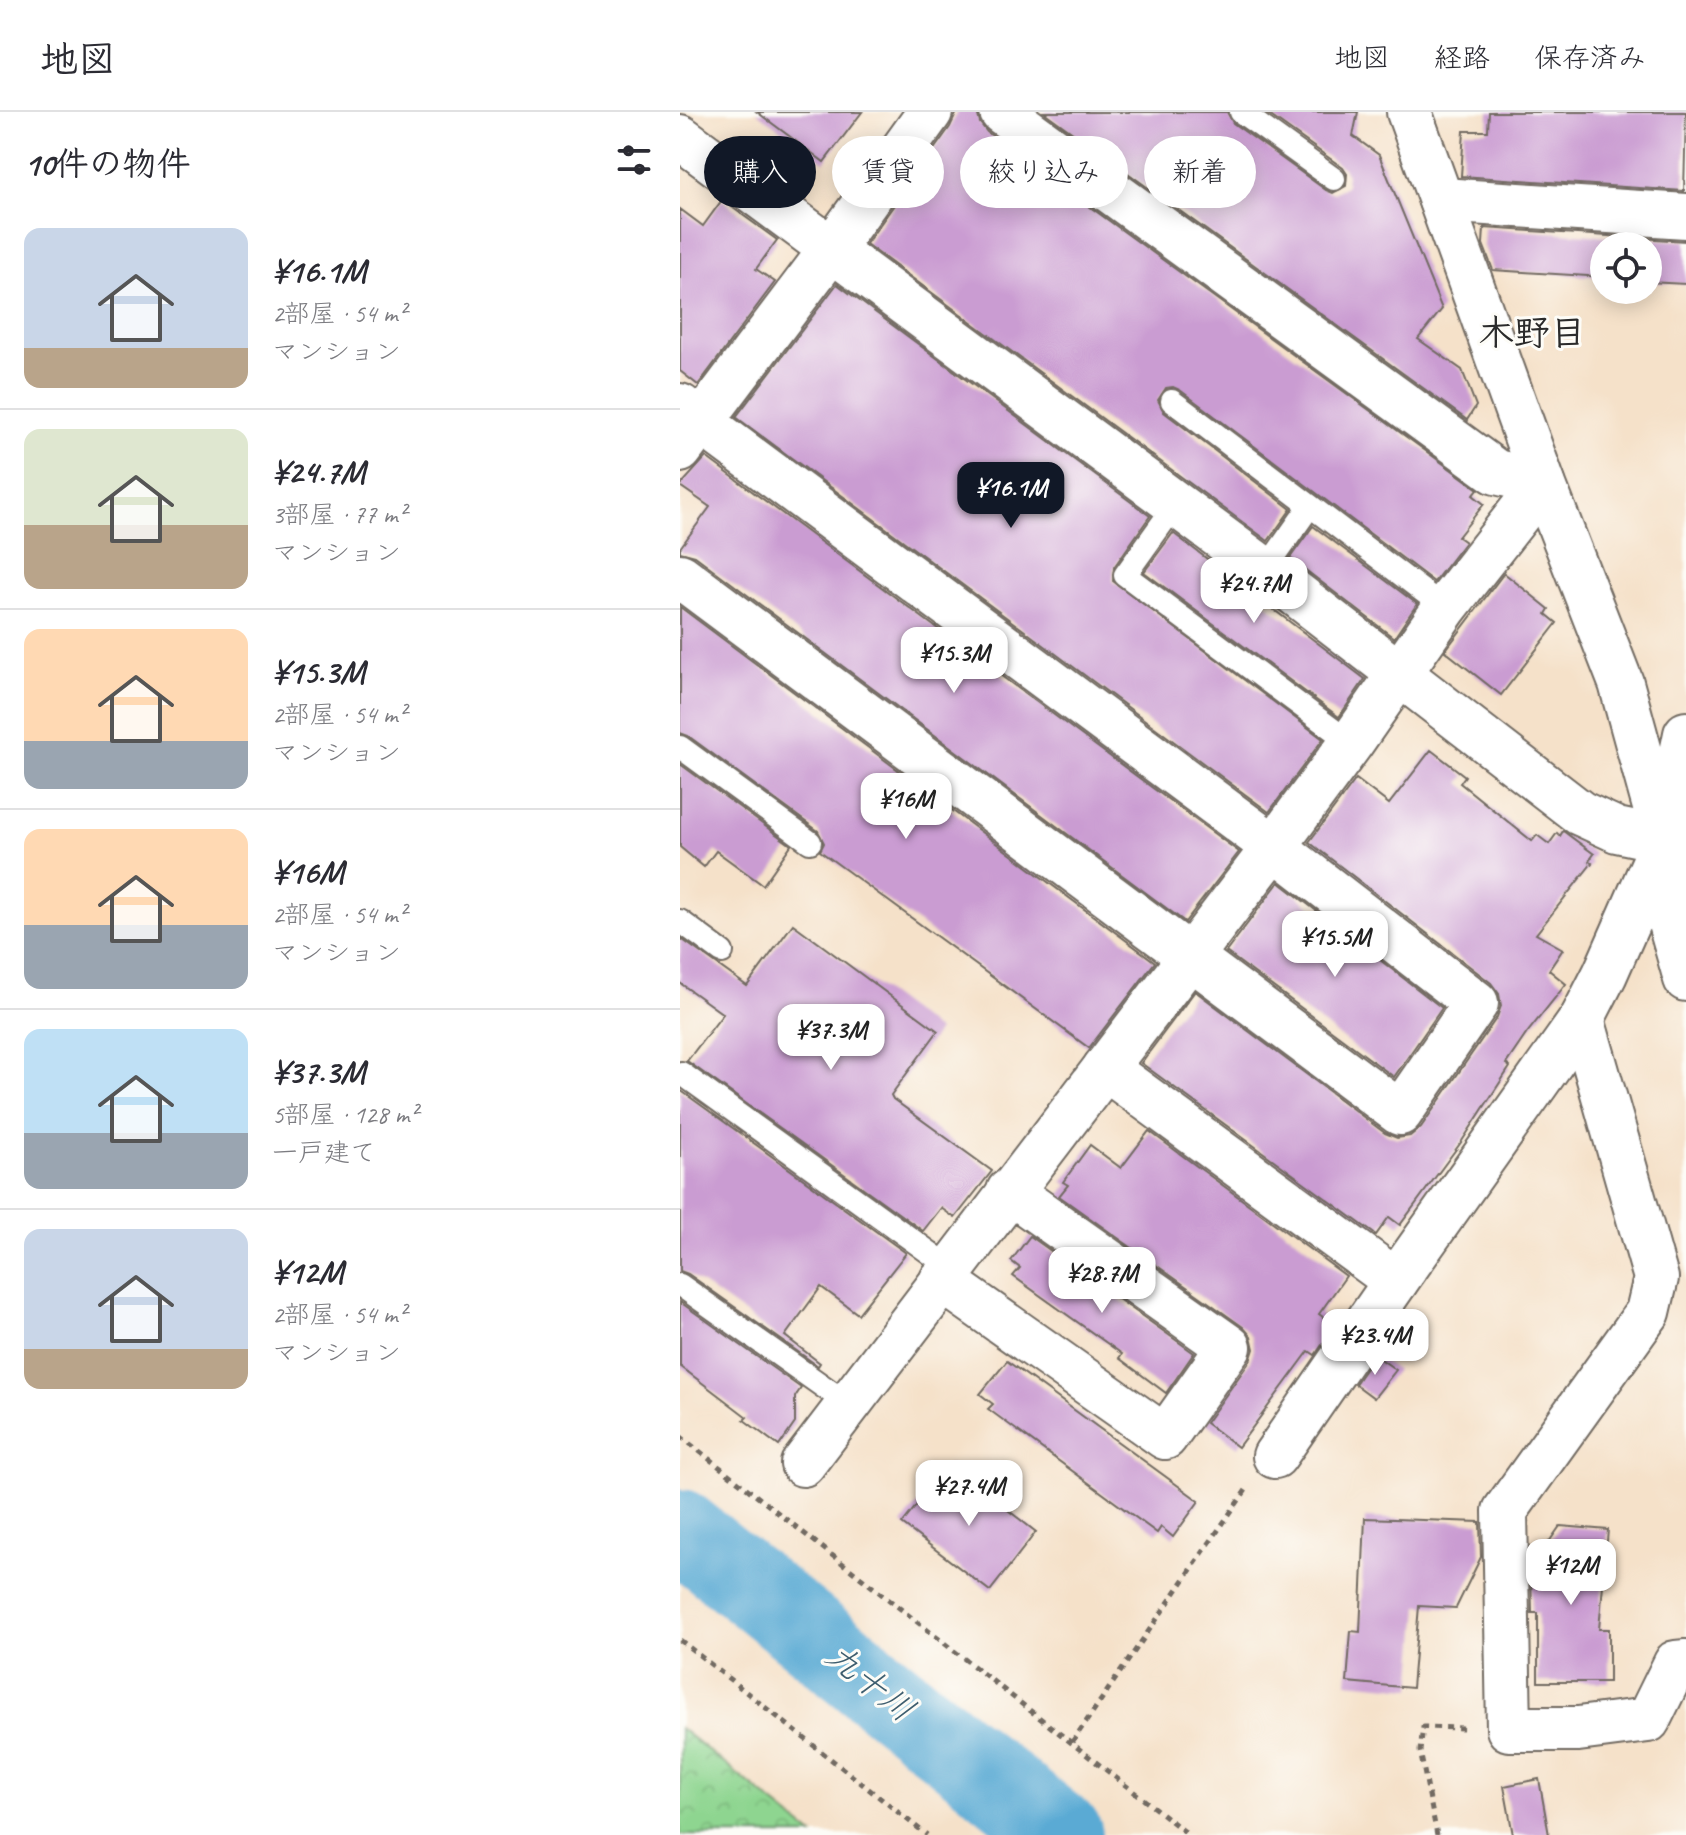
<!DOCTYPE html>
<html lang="ja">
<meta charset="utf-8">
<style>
body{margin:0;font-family:Caveat,"Klee One",sans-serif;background:#f2f2f3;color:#2b2b33;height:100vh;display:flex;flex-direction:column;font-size:30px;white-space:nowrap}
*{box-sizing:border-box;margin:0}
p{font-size:26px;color:#7c7c81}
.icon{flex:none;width:44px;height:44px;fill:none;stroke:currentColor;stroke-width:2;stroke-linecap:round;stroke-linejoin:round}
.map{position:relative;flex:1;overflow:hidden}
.drawer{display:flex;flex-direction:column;background:#fff;width:680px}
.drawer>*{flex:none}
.guide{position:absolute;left:24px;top:24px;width:760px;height:72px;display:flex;gap:16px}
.tools{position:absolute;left:910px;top:120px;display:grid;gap:16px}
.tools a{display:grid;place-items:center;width:72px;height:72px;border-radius:50%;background:#fff;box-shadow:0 4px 20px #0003;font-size:40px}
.price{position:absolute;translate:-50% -68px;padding:0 18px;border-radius:16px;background:#fff;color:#222;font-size:26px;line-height:52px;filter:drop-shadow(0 2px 4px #0008)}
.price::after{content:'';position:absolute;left:50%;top:48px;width:24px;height:18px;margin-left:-12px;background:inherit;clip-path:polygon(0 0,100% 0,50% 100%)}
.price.on{background:#111827;color:#fff}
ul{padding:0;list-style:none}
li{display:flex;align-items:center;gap:24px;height:200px;padding:0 24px}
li+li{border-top:2px solid #e1e1e2}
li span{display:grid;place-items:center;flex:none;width:224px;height:160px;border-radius:16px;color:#555}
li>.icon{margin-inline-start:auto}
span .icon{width:96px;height:96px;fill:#fffc;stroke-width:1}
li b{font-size:34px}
h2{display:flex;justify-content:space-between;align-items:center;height:96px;padding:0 24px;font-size:34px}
.tag{padding:0 28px;border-radius:36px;background:#fff;box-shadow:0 4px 20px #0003;font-size:28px;line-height:72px}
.tag.on{background:#111827;color:#fff}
header{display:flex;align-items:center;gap:48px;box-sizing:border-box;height:112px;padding:0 40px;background:#fff;border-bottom:2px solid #e1e1e2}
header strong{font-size:38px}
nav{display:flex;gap:44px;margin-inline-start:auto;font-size:28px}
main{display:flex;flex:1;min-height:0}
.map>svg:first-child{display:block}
</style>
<header>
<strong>地図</strong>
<nav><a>地図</a><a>経路</a><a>保存済み</a></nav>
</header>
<main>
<section class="drawer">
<h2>10件の物件<svg class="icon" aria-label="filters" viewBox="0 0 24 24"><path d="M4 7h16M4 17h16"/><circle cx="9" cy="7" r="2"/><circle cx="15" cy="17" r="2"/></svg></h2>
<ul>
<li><span style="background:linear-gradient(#c9d6e8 75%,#b9a48a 0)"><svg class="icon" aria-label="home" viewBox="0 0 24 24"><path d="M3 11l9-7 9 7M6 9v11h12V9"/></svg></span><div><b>¥16.1M</b><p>2部屋 · 54 m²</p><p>マンション</p></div></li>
<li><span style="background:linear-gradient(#dfe7d0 60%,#b9a48a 0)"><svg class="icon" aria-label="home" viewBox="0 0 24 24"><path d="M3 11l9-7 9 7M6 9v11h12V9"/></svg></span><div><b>¥24.7M</b><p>3部屋 · 77 m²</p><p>マンション</p></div></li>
<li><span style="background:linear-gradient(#ffd9b3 70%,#9aa5b1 0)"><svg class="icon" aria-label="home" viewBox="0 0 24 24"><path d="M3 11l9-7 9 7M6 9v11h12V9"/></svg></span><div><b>¥15.3M</b><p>2部屋 · 54 m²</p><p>マンション</p></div></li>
<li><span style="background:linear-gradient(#ffd9b3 60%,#9aa5b1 0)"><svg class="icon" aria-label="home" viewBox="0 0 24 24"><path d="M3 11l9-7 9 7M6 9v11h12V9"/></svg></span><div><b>¥16M</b><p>2部屋 · 54 m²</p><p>マンション</p></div></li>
<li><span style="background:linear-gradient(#bfe0f5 65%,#9aa5b1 0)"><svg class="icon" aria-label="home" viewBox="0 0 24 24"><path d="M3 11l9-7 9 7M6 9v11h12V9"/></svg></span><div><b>¥37.3M</b><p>5部屋 · 128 m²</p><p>一戸建て</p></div></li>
<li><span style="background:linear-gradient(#c9d6e8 75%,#b9a48a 0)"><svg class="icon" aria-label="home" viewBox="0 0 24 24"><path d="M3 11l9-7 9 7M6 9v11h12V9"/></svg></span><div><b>¥12M</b><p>2部屋 · 54 m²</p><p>マンション</p></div></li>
</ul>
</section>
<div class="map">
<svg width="1006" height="1723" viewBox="0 0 1006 1723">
<defs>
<pattern id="park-crowns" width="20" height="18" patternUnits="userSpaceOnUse" patternTransform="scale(2)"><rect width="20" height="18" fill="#8ed590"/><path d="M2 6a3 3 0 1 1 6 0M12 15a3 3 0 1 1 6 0" fill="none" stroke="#7bb77c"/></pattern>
</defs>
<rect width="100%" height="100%" fill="#fdfcf7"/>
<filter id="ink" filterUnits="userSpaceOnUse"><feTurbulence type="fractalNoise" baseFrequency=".0125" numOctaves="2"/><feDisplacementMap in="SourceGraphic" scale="16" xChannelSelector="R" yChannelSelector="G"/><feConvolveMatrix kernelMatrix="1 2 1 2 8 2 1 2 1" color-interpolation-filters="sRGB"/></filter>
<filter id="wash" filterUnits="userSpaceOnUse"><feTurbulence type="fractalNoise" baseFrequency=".006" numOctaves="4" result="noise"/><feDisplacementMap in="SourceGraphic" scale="32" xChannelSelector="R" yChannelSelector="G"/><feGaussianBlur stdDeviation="1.8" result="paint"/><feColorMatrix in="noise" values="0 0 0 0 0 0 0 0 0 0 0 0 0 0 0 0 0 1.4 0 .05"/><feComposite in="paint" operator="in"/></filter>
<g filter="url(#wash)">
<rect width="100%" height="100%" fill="#f5e1c9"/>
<!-- park -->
<polygon fill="url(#park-crowns)" stroke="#5c805e" stroke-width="2" points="0,1616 133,1723 0,1723"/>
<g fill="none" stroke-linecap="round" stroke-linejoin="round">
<!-- river -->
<polyline stroke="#5aaad4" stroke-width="82" points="0,1418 382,1723"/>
</g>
<g id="blocks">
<!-- building -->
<g fill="#ca9cd2">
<polygon points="77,0 182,0 144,50"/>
<polygon points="277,0 297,0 300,11 307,20 798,377 793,383 804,392 778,425 785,430 754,470 500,278 493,275 486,276 478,288 484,300 611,397 588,429 186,132 270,15"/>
<polygon points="364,0 547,0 553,11 646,78 653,81 666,74 667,62 663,56 585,0 678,0 673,24 699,43 762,197 738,227 782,258 796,294 787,308"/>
<polygon points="809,0 1006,0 1004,79 781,64 784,19 808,19"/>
<polygon points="42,88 97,128 76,157 95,170 18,273 0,259 0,97 23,114"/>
<polygon points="804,116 1006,129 1006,172 968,170 968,134 924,134 924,165 813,158 803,132"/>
<polygon points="157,172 470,404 434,455 433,469 643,627 589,700 56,305"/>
<polygon points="26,345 559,740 505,810 15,444 0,440 0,436 30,395 0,374"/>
<polygon points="633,414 737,492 714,526 610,446"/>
<polygon points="493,421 685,567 659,605 464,460"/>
<polygon points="824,461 869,497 866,502 877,511 821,583 765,539"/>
<polygon points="0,495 475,850 409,936 140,739 144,731 138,719 8,624 0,621"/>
<polygon points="751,638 785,664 780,671 852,729 857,723 869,732 877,721 880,724 883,719 914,742 909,749 912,751 856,822 883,837 869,858 886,872 847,921 826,952 830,955 782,1029 720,1113 709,1105 696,1123 461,951 515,879 705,1021 717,1026 730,1024 741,1015 817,905 821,894 819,882 811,871 629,730 676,667 709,692"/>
<polygon points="0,652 111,733 83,773 36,739 24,755 0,735"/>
<polygon points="599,770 762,896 714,965 546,840"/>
<polygon points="113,812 258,919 211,983 213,987 312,1059 275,1106 261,1096 243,1119 7,949 43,902 0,871 0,826 67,874"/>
<polygon points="0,978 226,1141 178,1202 141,1175 105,1224 140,1251 138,1254 8,1162 0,1159"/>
<polygon points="469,1019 666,1164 639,1202 655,1214 635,1243 629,1239 558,1335 526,1311 570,1249 574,1237 571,1224 563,1215 379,1084 388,1073 383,1070 410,1033 441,1056"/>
<polygon points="350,1124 514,1241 486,1281 439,1246 442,1242 333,1164 340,1156 331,1149"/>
<polygon points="0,1190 121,1276 115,1285 115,1311 99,1334 64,1308 67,1305 0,1254"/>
<polygon points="695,1243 716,1258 694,1286 675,1272"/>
<polygon points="327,1249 519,1389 493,1425 481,1415 477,1421 308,1297 313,1292 300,1282"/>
<polygon points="269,1352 356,1420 310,1479 222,1412"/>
<polygon points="685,1406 800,1410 801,1445 776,1496 739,1494 732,1576 667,1570 671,1519 680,1520"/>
<polygon points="880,1414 928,1418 919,1517 929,1517 929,1570 858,1570 858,1501 852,1501 851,1456"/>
<polygon points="859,1667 869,1723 833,1723 824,1674"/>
</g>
</g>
</g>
<g filter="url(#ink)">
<use href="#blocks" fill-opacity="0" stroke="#726b62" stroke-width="2"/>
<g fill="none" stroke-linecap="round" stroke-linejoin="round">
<!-- lane casing -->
<g stroke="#726b62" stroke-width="26">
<g id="lane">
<polyline points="561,0 654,67"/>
<polyline points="492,289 765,496"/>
<polyline points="496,392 445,463 671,631"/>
<polyline points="585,458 630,394"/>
<polyline points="0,635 130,730"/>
<polyline points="0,809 42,840"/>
<polyline points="1,961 271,1156"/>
<polyline points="0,1173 168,1292"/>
</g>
</g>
<!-- street casing -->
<g stroke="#726b62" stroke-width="48">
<g id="street">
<polyline points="729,0 863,371 941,571 984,728 1006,741"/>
<polyline points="0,25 585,458 900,701 937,718 984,728"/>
<polyline points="761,88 1006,104"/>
<polyline points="0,294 594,735 796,891 720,1001 0,464"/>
<polyline points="0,338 151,138 250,0"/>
<polyline points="1006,622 984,728 984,790 1006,867"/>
<polyline points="902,907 976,1166 968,1200 825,1399 829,1617 898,1617 968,1608 996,1551 1006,1550"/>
<polyline points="425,956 716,1169"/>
<polyline points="262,1168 485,1325 549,1235 329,1079"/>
<polyline points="595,1344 716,1169 902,907 925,862 984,728"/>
<polyline points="123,1352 594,735 671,631 765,496 863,371 816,360 322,0"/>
</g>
</g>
<!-- path -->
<g stroke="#726b62" stroke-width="5" stroke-dasharray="6 6" stroke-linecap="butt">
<polyline points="0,1324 509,1723"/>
<polyline points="0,1528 247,1723"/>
<polyline points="392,1630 566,1378"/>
<polyline points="757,1723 740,1639 743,1615 784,1616"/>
</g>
<!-- lane -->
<use href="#lane" stroke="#fff" stroke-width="22"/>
<!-- street -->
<use href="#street" stroke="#fff" stroke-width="44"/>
</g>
</g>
<g text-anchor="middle" stroke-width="6" stroke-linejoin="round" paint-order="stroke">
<!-- water labels -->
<g font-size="34" font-style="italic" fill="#3e5e6f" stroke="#fdfcf7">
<text transform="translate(191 1570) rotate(39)" y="12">九十川</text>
</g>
<!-- quarter labels -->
<g font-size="36" font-weight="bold" fill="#2b2b2b" stroke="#fdfcf7">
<text x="852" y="233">木野目</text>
</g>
</g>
</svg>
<div class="tools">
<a><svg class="icon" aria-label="locate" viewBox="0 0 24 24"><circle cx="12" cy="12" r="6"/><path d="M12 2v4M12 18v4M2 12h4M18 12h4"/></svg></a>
</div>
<b class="price on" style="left:331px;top:418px">¥16.1M</b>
<b class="price" style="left:574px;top:513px">¥24.7M</b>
<b class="price" style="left:274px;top:583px">¥15.3M</b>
<b class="price" style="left:226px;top:729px">¥16M</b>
<b class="price" style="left:655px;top:867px">¥15.5M</b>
<b class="price" style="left:151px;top:960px">¥37.3M</b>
<b class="price" style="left:422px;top:1203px">¥28.7M</b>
<b class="price" style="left:695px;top:1265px">¥23.4M</b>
<b class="price" style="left:289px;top:1416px">¥27.4M</b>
<b class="price" style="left:891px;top:1495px">¥12M</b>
<div class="guide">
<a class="tag on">購入</a>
<a class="tag">賃貸</a>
<a class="tag">絞り込み</a>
<a class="tag">新着</a>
</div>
</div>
</main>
